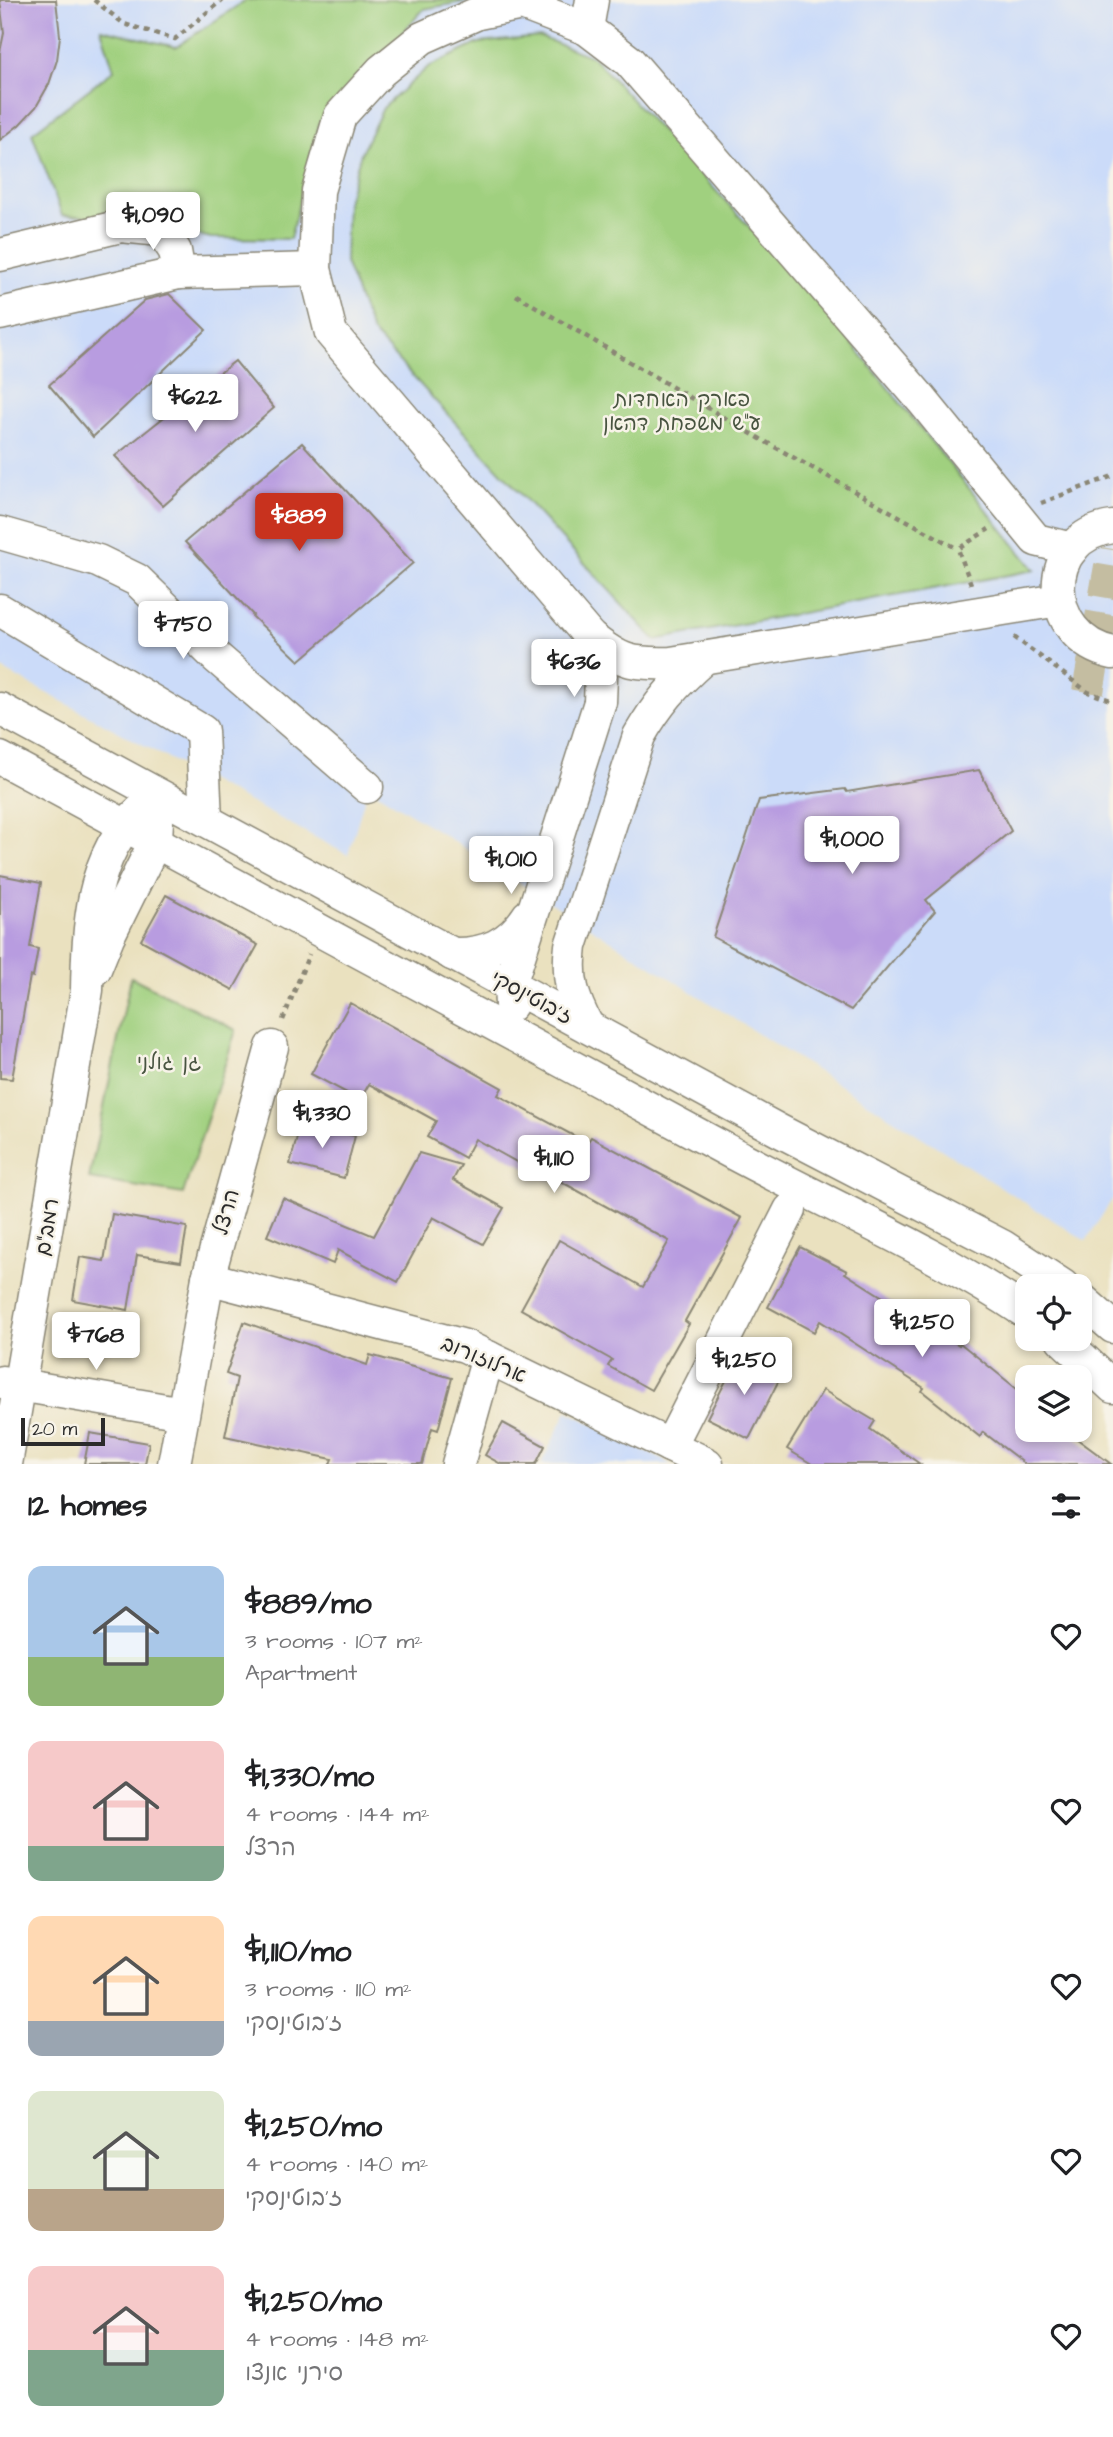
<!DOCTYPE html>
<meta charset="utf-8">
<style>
body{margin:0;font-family:"Architects Daughter","Playpen Sans Hebrew",sans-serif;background:#f6f6f6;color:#202124;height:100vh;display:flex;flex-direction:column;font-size:26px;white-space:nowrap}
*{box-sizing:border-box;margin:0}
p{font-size:23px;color:#757577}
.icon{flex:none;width:38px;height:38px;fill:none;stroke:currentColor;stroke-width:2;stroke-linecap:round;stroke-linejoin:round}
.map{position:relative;height:1464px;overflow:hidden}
.panel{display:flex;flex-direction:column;background:#fff;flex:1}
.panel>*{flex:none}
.fabs{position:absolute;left:1015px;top:1274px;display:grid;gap:14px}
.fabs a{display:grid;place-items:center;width:77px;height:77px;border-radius:14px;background:#fff;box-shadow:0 4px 10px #0003;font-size:35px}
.scale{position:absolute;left:21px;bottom:18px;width:84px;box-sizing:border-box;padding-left:7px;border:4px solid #2b2b2b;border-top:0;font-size:19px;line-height:24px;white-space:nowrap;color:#2b2b2b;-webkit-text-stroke:5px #f7f3e8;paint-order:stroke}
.price{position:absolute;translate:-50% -60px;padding:0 16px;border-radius:7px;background:#fff;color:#222;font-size:23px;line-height:46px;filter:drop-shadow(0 2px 4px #0008)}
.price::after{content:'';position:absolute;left:50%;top:42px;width:21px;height:16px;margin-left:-10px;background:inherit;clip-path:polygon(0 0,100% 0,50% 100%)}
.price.current{background:#c8321e;color:#fff}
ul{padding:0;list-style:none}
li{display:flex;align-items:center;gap:21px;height:175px;padding:0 28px}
li span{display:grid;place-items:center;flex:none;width:196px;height:140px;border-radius:14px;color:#555}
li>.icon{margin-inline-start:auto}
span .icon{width:84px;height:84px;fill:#fffc;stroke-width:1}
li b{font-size:30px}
h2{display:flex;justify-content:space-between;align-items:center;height:84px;padding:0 28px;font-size:30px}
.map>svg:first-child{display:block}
</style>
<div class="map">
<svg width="1113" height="1464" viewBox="0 0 1113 1464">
<rect width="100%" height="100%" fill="#f7f3e8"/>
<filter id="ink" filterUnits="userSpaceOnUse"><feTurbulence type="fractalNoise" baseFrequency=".0143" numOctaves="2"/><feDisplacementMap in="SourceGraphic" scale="14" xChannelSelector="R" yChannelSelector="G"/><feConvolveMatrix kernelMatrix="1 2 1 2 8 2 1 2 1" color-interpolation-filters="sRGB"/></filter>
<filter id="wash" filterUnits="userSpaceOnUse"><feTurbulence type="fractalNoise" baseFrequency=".00686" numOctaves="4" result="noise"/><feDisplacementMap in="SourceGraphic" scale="28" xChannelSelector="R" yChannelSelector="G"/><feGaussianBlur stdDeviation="1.57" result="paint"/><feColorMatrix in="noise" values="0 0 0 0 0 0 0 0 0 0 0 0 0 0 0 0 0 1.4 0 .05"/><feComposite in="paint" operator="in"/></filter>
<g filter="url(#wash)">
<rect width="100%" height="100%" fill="#eae1bf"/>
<!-- built -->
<g fill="#cbdbf9">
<polygon points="0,0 1113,0 1113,1198 1086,1241 368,787 348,855 0,668"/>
<polygon points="567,1411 671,1464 541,1464"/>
</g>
<!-- green -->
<g fill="#a0d07f" stroke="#667e55" stroke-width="2">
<polygon points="246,0 473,0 424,9 320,121 290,239 211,238 138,220 62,215 32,133 114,70 101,29 176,47"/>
<polygon points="540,37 593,57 822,306 1035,570 655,640 372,332 345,262 347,202 361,153 383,108 428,67 479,43"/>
<polygon points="131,977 236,1030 183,1194 89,1179"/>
</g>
<g id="blocks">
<!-- building -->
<g fill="#b89ce0">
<polygon points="0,0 56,0 60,36 57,60 49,84 36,107 19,125 0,140 0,52 4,33"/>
<polygon points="169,294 206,330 93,437 49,385 145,300"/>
<polygon points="235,361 274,408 163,506 115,456"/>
<polygon points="302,443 413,563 299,661 252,616 253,615 185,542"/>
<polygon points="979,770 1011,831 926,900 935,911 851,1010 713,937 759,800 845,789 847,792"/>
<polygon points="0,875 41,883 30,947 38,949 33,977 30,976 12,1079 0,1078"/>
<polygon points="166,895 258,945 233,990 141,940"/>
<polygon points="350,1003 502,1088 498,1095 587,1143 591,1137 742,1218 685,1321 689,1324 651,1390 608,1366 612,1360 521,1309 559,1240 643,1287 669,1241 551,1176 549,1180 475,1139 465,1158 427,1137 436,1121 369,1084 360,1100 311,1074"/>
<polygon points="301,1122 355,1136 344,1178 290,1164"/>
<polygon points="419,1153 461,1165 453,1180 504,1208 483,1244 433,1217 398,1282 338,1250 333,1264 267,1236 283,1198 374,1236"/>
<polygon points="112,1214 187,1227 181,1262 137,1255 128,1310 73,1300 80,1257 104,1261"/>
<polygon points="800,1247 847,1271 845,1273 959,1345 960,1343 1027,1397 1027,1430 1065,1430 1111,1464 1025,1464 983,1432 980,1437 922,1391 924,1388 820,1321 814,1332 768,1307"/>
<polygon points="244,1322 367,1365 370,1355 452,1378 438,1430 432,1428 422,1464 330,1464 332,1459 225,1436 237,1378 226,1374"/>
<polygon points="739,1355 781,1376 749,1439 707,1418"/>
<polygon points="823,1390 875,1421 870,1429 920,1464 812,1464 787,1449"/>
<polygon points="503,1423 545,1446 536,1464 501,1464 485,1455"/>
<polygon points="90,1433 149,1443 145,1464 84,1464"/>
</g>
</g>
</g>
<g filter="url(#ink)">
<use href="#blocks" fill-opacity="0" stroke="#8a8675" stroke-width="2"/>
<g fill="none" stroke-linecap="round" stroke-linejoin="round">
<!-- minor-tunnel -->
<polyline stroke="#c4bda1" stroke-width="32" stroke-dasharray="32 16" stroke-linecap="butt" points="1088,692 1113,549"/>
<!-- minor casing -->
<g stroke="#8a8675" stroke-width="35">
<g id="minor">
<polyline points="587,29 592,0"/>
<polyline points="0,255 121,226 161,230 175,251 179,273"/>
<polyline points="0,314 179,273 315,269"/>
<path d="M 1113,527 C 1040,536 1041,638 1113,653"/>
<polyline points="0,533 98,561 137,580 216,657 367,787"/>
<path d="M 1059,600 L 671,663 C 630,664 622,662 590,637 L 331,333 L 315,269 L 318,191 L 340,116 L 381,71 L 422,38 L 478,13 L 522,4 L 587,29 L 629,61 L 922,400 L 1036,540 L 1072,549"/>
<polyline points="0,610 202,731 206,820"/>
<polyline points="0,709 778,1130 1002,1246 1063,1286"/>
<path d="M 0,758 C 242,886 483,1016 723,1148 C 824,1203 932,1249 1027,1313"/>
<path d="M 452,954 C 485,955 510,944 528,916"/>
<polyline points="95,969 108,937 156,840 157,821"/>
<polyline points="511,1005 510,985 600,702 601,677 590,637"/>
<path d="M 588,1027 C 572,998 567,979 571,946 L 639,736 C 658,703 675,684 703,659"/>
<polyline points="208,1278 465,1346 707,1464"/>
<polyline points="1080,1298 1113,1327"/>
<polyline points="1062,1339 1113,1387"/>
<polyline points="2,1382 183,1413"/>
<polyline points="670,1446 790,1210"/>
<path d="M 6,1464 L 87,990 C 88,929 91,854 140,811"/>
<polyline points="174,1464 208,1278 272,1047"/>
<polyline points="458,1464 488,1357"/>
</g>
</g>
<!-- path -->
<g stroke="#8a8675" stroke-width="4.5" stroke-dasharray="5 5" stroke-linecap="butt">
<polyline points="94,0 124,24 175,39 222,0"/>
<polyline points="516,295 764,441 958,549"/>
<polyline points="1041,503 1113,476"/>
<polyline points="971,584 958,549 989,529"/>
<polyline points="1014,637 1088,692 1113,701"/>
<polyline points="283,1020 309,954"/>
</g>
<!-- minor -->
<use href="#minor" stroke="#fff" stroke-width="32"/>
</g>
</g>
<g text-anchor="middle" stroke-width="5" stroke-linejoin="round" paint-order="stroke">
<!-- park labels -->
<g font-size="21" fill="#485440" stroke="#f7f3e8">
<text x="682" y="406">פארק האחדות<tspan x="682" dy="24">ע"ש משפחת דהאן</tspan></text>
<text x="169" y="1069">גן גולני</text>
</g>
<!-- street labels -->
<g font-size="21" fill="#2b2b2b" stroke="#f7f3e8">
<text transform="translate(532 997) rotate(28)" y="7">ז'בוטינסקי</text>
<text transform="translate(226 1212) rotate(-74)" y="7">הרצל</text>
<text transform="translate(47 1227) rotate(-81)" y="7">רמב"ם</text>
<text transform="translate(484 1359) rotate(23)" y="7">ארלוזורוב</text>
</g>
</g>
</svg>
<div class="fabs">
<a><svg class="icon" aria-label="locate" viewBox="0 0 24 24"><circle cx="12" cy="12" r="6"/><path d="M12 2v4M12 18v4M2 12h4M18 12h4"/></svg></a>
<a><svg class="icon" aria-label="layers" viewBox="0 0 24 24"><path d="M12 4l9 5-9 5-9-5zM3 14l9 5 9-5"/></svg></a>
</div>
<div class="scale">20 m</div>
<b class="price" style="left:153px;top:252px">$1,090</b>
<b class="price" style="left:195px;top:434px">$622</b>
<b class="price current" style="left:299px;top:553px">$889</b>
<b class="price" style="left:183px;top:661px">$750</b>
<b class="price" style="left:574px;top:699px">$636</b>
<b class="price" style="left:852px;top:876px">$1,000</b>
<b class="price" style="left:511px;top:896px">$1,010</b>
<b class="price" style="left:322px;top:1150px">$1,330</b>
<b class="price" style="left:554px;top:1195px">$1,110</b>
<b class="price" style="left:922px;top:1359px">$1,250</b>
<b class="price" style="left:96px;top:1372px">$768</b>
<b class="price" style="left:744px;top:1397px">$1,250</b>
</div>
<section class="panel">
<h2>12 homes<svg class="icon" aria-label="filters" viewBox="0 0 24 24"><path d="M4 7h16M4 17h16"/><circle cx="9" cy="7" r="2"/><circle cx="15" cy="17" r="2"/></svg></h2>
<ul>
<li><span style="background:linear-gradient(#a9c7e8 65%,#8fb573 0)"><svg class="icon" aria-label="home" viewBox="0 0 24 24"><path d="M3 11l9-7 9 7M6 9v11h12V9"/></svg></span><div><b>$889/mo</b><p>3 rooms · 107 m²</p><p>Apartment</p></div><svg class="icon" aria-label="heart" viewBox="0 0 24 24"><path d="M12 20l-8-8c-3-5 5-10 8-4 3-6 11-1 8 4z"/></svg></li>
<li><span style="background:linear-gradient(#f6c9c9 75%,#7fa58c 0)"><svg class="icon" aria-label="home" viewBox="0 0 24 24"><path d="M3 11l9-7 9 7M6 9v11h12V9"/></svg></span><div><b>$1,330/mo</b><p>4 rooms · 144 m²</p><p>הרצל</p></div><svg class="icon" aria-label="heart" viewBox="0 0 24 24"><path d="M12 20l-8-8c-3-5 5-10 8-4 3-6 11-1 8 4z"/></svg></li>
<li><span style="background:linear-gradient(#ffd9b3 75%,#9aa5b1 0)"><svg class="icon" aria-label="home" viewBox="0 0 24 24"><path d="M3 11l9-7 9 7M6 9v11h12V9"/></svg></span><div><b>$1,110/mo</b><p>3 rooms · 110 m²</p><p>ז'בוטינסקי</p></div><svg class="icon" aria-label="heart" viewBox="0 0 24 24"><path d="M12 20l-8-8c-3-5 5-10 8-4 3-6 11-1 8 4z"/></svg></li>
<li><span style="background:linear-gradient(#dfe7d0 70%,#b9a48a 0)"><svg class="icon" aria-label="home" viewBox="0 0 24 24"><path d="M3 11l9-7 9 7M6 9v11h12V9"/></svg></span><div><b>$1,250/mo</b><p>4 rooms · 140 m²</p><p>ז'בוטינסקי</p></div><svg class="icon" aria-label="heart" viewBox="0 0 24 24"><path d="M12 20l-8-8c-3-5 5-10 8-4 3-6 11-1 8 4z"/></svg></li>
<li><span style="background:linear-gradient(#f6c9c9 60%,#7fa58c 0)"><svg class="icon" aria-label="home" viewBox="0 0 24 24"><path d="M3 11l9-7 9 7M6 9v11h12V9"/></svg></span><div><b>$1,250/mo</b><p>4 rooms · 148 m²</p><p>סירני אנצו</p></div><svg class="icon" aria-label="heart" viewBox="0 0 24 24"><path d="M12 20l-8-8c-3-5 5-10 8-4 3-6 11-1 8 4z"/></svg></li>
</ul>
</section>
